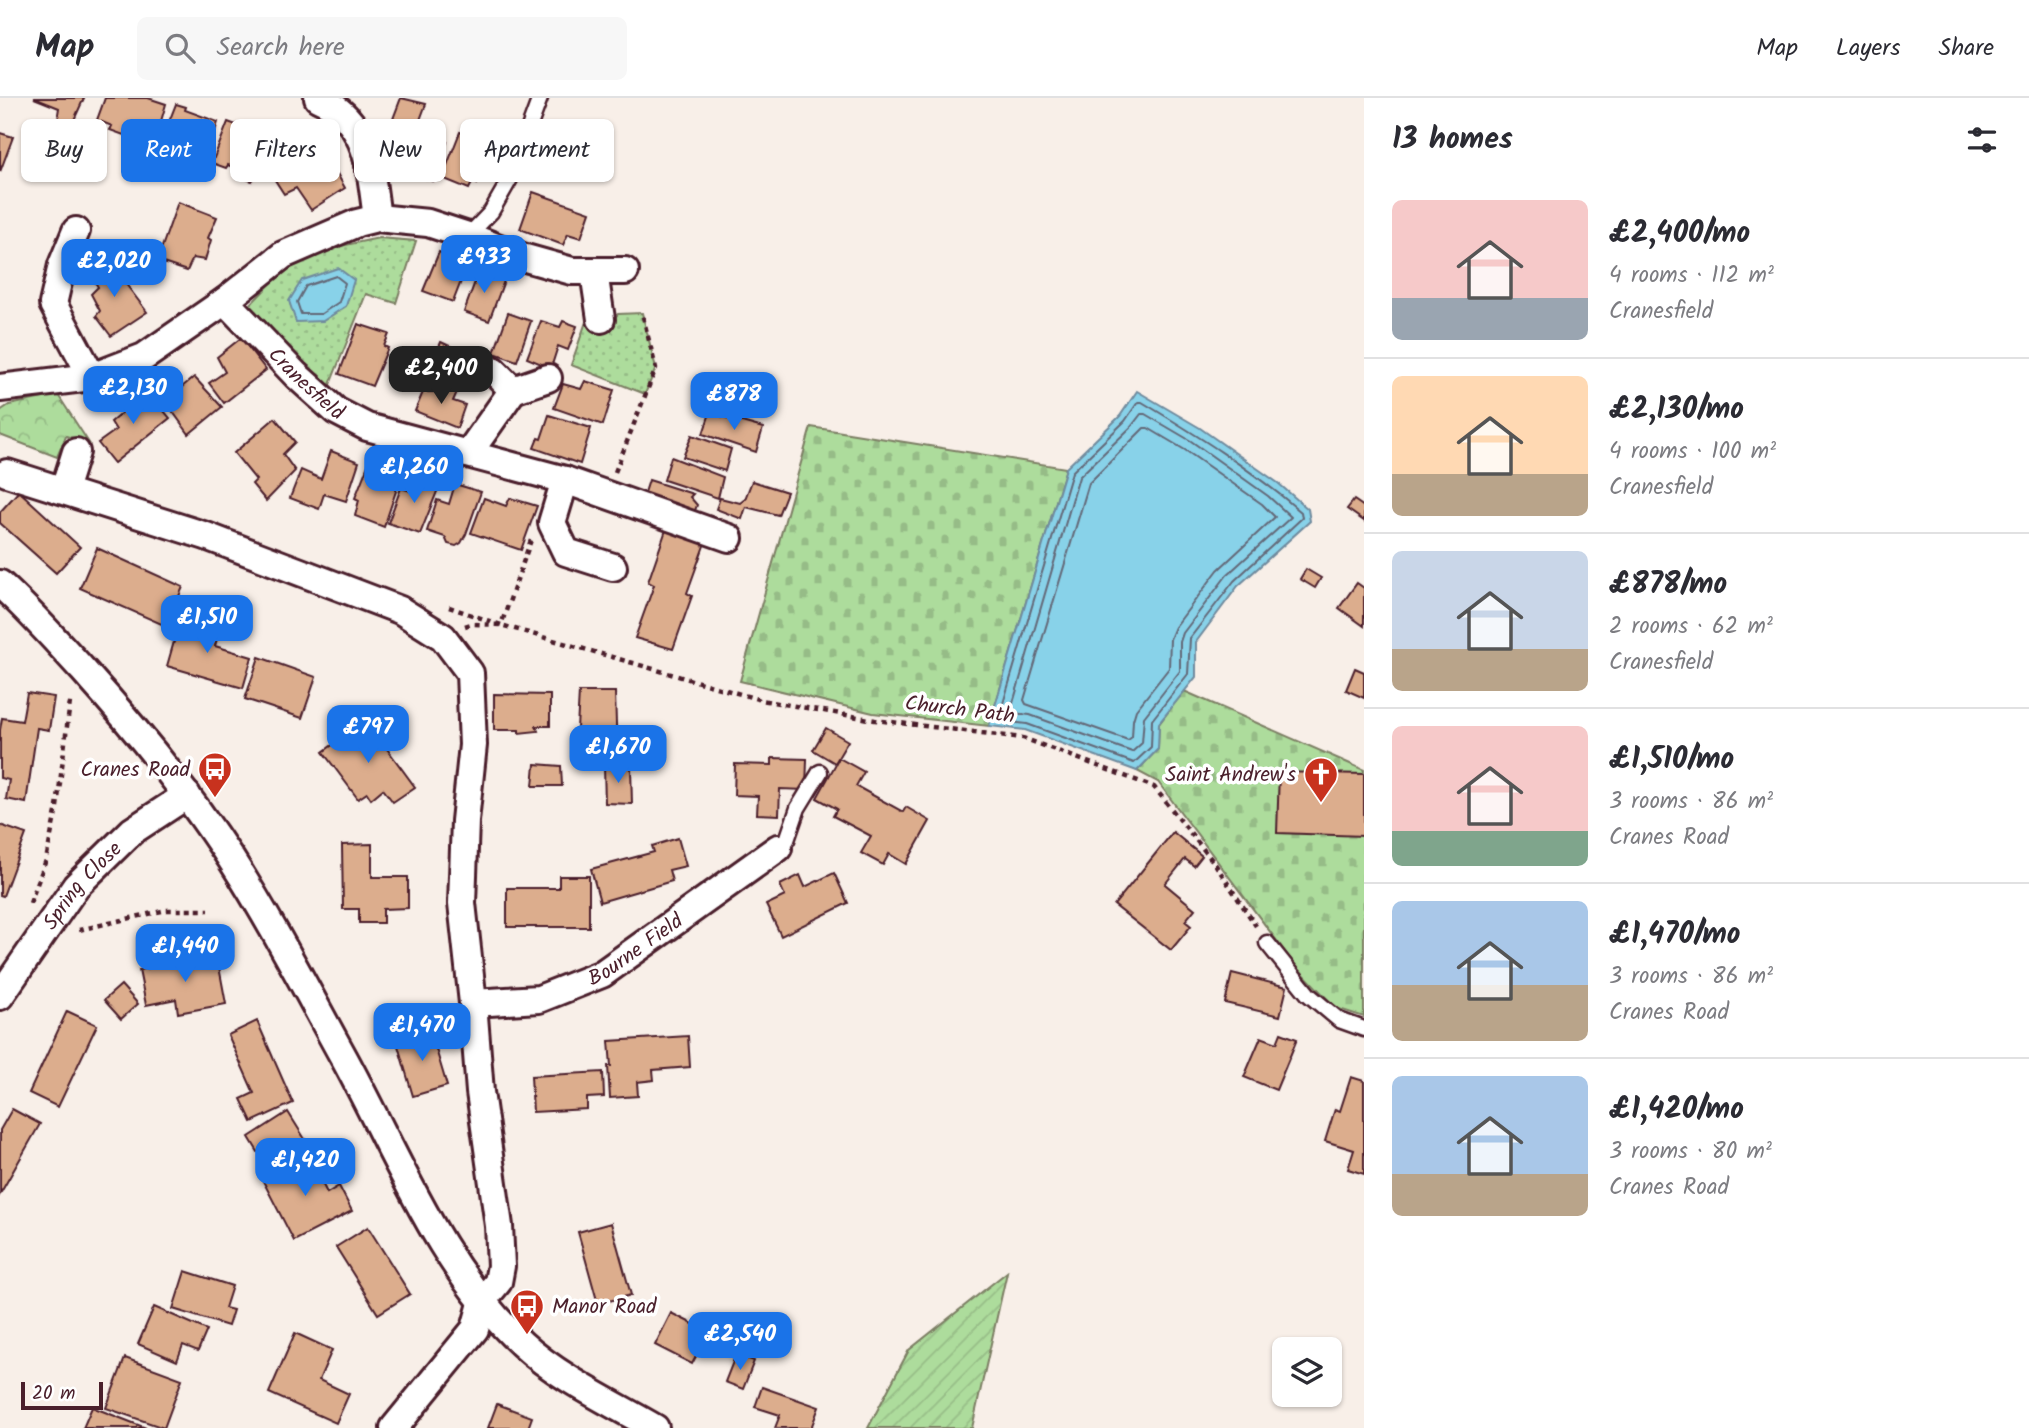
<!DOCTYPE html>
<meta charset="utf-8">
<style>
body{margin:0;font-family:Kalam,sans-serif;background:#f7f7f7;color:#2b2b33;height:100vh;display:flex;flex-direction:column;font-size:26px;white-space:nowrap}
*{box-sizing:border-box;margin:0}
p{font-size:23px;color:#7c7c81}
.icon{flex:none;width:38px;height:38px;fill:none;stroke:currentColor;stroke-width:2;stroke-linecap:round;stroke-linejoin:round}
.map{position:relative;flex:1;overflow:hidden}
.drawer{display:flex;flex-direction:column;background:#fff;width:665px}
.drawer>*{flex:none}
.banner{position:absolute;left:21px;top:21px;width:665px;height:63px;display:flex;gap:14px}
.fabs{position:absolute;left:1272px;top:1239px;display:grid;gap:14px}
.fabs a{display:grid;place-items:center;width:70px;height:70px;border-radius:10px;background:#fff;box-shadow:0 2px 5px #0004;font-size:35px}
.scale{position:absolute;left:21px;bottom:18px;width:82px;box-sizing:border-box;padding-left:7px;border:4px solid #4a1f2b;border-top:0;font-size:19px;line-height:24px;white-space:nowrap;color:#4a1f2b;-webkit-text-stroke:5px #fff;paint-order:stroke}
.price{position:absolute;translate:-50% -60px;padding:0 16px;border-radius:14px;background:#1a73e8;color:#fff;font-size:23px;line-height:46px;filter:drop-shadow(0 2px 4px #0008)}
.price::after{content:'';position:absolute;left:50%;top:42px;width:21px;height:16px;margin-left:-10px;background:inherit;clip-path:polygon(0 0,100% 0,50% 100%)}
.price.current{background:#222;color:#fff}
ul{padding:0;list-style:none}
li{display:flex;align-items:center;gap:21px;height:175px;padding:0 28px}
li+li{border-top:2px solid #e1e1e2}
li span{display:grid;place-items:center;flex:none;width:196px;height:140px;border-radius:10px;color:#555}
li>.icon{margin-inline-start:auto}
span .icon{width:84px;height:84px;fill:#fffc;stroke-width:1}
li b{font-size:30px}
h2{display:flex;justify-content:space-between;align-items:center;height:84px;padding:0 28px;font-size:30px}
.pill{padding:0 24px;border-radius:10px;background:#fff;box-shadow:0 2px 5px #0004;font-size:24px;line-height:63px}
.pill.current{background:#1a73e8;color:#fff}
header{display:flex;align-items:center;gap:42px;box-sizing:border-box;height:98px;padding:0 35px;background:#fff;border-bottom:2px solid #e1e1e2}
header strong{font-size:33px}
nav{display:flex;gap:38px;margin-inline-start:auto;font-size:24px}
.search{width:490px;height:63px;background:#f7f7f7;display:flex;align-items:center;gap:18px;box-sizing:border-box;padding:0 24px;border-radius:10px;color:#7c7c81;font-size:26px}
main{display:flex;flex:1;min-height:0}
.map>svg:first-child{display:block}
</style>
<header>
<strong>Map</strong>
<div class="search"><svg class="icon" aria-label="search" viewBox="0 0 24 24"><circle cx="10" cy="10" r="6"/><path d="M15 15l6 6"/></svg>Search here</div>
<nav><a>Map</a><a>Layers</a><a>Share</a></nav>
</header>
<main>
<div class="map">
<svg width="1364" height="1330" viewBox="0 0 1364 1330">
<defs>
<pattern id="grass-dots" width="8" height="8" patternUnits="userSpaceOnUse" patternTransform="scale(1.75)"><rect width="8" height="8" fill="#addc9c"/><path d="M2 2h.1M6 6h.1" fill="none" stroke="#96bc87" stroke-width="1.8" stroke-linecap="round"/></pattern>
<pattern id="forest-crowns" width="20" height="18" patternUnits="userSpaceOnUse" patternTransform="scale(1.75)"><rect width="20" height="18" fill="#addc9c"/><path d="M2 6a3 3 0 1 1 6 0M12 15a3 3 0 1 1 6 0" fill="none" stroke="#96bc87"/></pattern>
<pattern id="cemetery-stones" width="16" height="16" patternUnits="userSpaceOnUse" patternTransform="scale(1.75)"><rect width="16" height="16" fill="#addc9c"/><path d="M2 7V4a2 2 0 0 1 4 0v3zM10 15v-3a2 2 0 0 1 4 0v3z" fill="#96bc87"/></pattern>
<pattern id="garden-furrows" width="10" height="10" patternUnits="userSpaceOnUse" patternTransform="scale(1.75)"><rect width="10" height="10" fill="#addc9c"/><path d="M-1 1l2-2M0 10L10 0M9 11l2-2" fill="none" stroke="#96bc87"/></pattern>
</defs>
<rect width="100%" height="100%" fill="#f8efe8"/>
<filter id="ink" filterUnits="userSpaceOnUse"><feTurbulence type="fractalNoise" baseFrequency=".0143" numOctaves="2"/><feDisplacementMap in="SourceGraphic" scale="14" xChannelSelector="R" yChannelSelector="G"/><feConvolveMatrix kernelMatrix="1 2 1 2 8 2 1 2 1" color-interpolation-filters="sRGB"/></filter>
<g filter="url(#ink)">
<!-- grass -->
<g fill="url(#grass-dots)" stroke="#7c7e64" stroke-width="2">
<polygon points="379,140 416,143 396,205 366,196 327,294 245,212 288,168 336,149"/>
<polygon points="642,215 656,270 645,296 571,267 587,221 614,220 618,216"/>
</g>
<!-- forest -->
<polygon fill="url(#forest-crowns)" stroke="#7c7e64" stroke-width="2" points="58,297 89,345 66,338 57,359 0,337 0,313 9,307"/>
<!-- cemetery -->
<g fill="url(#cemetery-stones)" stroke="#7c7e64" stroke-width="2">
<polygon points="811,329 1066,370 989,628 873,615 740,583"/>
<polygon points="1184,593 1364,672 1364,919 1336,910 1295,867 1158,684 1137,673 1158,651 1159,626"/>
</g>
<!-- garden -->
<polygon fill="url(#garden-furrows)" stroke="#7c7e64" stroke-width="2" points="1007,1174 972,1330 868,1330 909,1252"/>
<!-- water -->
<g fill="#88d2e9" stroke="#6f8a9d" stroke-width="2">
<polygon points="338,170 354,182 346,208 323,223 296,224 289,203 302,182"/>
<polygon points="1137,293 1200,330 1278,385 1308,411 1310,423 1238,488 1196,544 1196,579 1159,625 1158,651 1137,673 1025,632 989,628 1066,370 1120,318"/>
</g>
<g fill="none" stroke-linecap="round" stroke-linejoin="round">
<!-- shore -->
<g stroke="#636777" stroke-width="2">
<polygon points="336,178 345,185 339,204 321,216 301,216 297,204 306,188"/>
<path d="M 1138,304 L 1142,304 C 1197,337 1252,372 1301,414 L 1302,420 L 1234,483 L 1190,540 L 1188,576 L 1152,622 L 1151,649 L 1134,665 L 1027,626 L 1002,623 L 999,619 L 1072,374 L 1125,323 Z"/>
<polygon points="1141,316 1145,316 1191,343 1268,398 1291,419 1227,477 1183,535 1180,544 1180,573 1144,619 1142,645 1132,654 1030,617 1013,615 1011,612 1079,379 1131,329"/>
<polygon points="1144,330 1148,330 1185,352 1262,406 1275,419 1218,472 1175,529 1170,541 1169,570 1136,612 1133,622 1132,639 1128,642 1026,606 1024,602 1089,385"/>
</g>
</g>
<!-- building -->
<g fill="#dcad8d" stroke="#4a1f2b" stroke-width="2">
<polygon points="34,0 84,0 74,22 67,26 60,24 58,16 59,10"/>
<polygon points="105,0 148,0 166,6 159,30 148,27 143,44 110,32 112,28 97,22"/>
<polygon points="401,0 426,6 417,30 393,21"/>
<polygon points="176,6 186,9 185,12 218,24 207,59 205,58 200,71 184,66 188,52 175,47 169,61 156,57"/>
<polygon points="228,24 239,28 237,31 271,43 260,78 256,77 252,83 241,79 241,72 228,67 226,70 212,65"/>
<polygon points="418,34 447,44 433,83 403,74"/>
<polygon points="460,34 492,44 477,86 473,83 469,91 442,80"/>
<polygon points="0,35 13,39 0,74"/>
<polygon points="306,39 327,75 335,72 345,90 311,112 296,90 284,96 275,82 280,63 290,57 287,49"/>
<polygon points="533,94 590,114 581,140 568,136 563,147 520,131"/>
<polygon points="178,104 217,119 208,140 211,142 205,162 193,160 187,173 157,163"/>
<polygon points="439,154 468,165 453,204 423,193"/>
<polygon points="107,161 147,214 111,238 96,218 100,213 91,196 98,189 88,172"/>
<polygon points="480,170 505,180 489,223 464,214"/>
<polygon points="508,215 531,223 517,263 494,255"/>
<polygon points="541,223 560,229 563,223 577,228 568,252 558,248 551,270 527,260"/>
<polygon points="358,226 389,236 384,248 388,250 372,288 339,276"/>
<polygon points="241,240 266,272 224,305 209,285 225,274 217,259"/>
<polygon points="441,244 463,254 459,265 472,269 465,292 426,279"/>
<polygon points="194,279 222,309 189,336 165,303"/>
<polygon points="585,283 614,292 603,327 554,310 563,286 581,291"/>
<polygon points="435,286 457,294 453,303 465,307 457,330 415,313 423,294 433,294"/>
<polygon points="149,295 170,320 114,365 98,345 116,332 111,324 124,313 121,307 135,296 140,301"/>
<polygon points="710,315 763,330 756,354 703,336"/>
<polygon points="549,317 591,330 580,366 534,350 538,340 541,341"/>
<polygon points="275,320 295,344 283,356 295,373 266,403 252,386 256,382 234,355"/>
<polygon points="692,337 731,351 725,373 683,359"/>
<polygon points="331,353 359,364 346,403 324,396 319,411 290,400 301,372 321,381"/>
<polygon points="671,359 723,379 718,400 664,382"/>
<polygon points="370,362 393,371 387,387 397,390 384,429 355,418 359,402 355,400"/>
<polygon points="417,377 440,386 420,436 388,425 401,390 411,393"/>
<polygon points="649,382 693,396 690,399 697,407 694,415 642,404"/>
<polygon points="752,383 787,394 778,417 746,409 742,421 716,411 720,400 740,405 745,401"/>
<polygon points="455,386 481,394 466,436 461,445 456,448 448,446 445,439 427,433 437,402 449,406"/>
<polygon points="19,393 80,449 56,475 0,425 0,414"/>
<polygon points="484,400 506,408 510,400 537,408 521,452 471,435"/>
<polygon points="1354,402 1364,409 1364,423 1347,411"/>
<polygon points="667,429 706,442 687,495 692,498 673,551 635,540 654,487 648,484"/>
<polygon points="97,450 183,489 166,528 80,490"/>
<polygon points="1306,471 1321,480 1315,490 1300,481"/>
<polygon points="1357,485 1364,490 1364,528 1339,510"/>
<polygon points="181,519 220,530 215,548 252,559 243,590 167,568"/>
<polygon points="259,559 316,579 302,620 245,601"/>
<polygon points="1355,570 1364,574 1364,600 1346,592"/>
<polygon points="579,594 615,594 617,658 581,657 581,632 577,631"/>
<polygon points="27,595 54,599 49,632 37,630 26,705 6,701 9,682 0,680 0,632 2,620 22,623"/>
<polygon points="494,596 550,597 550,628 536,628 538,633 519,635 519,632 494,632"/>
<polygon points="366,622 415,689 393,704 383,691 371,701 367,695 358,701 323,654"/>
<polygon points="826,630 848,643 835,665 813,652"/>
<polygon points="772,660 807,661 806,692 780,691 779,717 757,716 758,698 734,697 735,666 772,667"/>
<polygon points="839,660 864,674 856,688 903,714 906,709 930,723 906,766 889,756 883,767 861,755 871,738 833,718 837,711 817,700"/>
<polygon points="535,666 561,668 562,688 533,688"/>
<polygon points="604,668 631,669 632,706 605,705"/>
<polygon points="1279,674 1364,676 1364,738 1277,735"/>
<polygon points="0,727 26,736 3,798 0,797"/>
<polygon points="1173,734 1202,758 1194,768 1185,761 1165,786 1195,811 1185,823 1191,828 1171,852 1114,807"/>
<polygon points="678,740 686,768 669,772 672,783 600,804 591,771 654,754 652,748"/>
<polygon points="372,746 372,779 408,779 408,810 383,811 383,825 359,825 359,811 343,811 342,747"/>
<polygon points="834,775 848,805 781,838 766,807 785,798 780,787 800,777 805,789"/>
<polygon points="559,778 589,778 589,829 507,829 507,790 559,790"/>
<polygon points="217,858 226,906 178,915 176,901 146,907 139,872"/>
<polygon points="1232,875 1287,889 1280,918 1225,905"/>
<polygon points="121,887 138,906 121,921 104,902"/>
<polygon points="67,913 97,927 58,1009 29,995"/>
<polygon points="257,923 293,1005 252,1024 241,1001 254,995 228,937"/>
<polygon points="430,931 447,988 413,998 396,941"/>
<polygon points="1281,935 1297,941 1276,992 1244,979 1261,939 1277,945"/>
<polygon points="688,938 690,969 653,972 654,982 637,984 638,998 610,1000 608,968 611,968 609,943"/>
<polygon points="603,974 604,999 587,1000 587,1011 533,1014 531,978"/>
<polygon points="1351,979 1364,983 1364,1076 1348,1071 1354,1052 1325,1043 1335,1011 1340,1013"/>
<polygon points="12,1011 40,1026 0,1096 0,1032"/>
<polygon points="288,1014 308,1046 278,1065 267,1049 258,1054 249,1039"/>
<polygon points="308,1057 327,1095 339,1088 352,1113 294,1143 262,1081"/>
<polygon points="611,1125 631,1197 598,1206 578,1134"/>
<polygon points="368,1129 410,1196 378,1216 336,1149"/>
<polygon points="185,1173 232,1188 225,1210 233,1212 228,1228 173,1211"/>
<polygon points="154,1209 207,1232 198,1253 183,1247 177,1263 138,1246"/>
<polygon points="671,1215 709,1234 692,1266 655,1247"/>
<polygon points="295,1235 332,1252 319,1282 349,1296 336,1325 269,1295"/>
<polygon points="736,1256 754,1263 743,1291 725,1284"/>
<polygon points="125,1260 182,1281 164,1330 106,1310"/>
<polygon points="762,1289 819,1309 811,1330 775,1330 780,1317 755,1309"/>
<polygon points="497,1306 532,1319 528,1330 488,1330"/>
<polygon points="92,1309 146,1330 83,1330"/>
</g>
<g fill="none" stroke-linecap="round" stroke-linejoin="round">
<!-- lane casing -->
<g stroke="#4a1f2b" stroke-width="19">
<g id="lane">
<polyline points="468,138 491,114 510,81 540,0"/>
<polyline points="778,750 787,742 798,710 820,674"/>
<polyline points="1267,845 1308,896 1339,922 1364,931"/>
</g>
</g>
<!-- street casing -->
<g stroke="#4a1f2b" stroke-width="32">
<g id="street">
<path d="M 318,0 C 370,23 370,72 377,120"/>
<polyline points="76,133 62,167 53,206 92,279"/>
<polyline points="594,174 601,221"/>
<path id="s1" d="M 225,203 L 296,277 L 336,313 L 367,329 L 565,382 L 729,440"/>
<polyline points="0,290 92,279 144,259 225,203 283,157 357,125 377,120 428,125 468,138 522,159 572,173 625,173"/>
<polyline points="513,292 548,280"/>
<polyline points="468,356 513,292 493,272 473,264"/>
<polyline points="7,375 206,438 400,512 443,539 470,575 473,647 465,723 462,805 473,905 480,994 499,1128 501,1168 498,1184 483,1202 475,1231 394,1330"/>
<polyline points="565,382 552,425 566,454 613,469"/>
<polyline points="64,392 76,354"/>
<path d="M 0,486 C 30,513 56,543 83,572 C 137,632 187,693 231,761 C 272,825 307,893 344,960 C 396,1055 440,1171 522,1246 C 559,1280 612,1305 655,1330"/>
<path id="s2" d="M 0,898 L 76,788 L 132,733 L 187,697"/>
<path id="s3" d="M 473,905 L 539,901 L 602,876 L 778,750"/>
</g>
</g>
<!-- path -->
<g stroke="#4a1f2b" stroke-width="4.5" stroke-dasharray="5 5" stroke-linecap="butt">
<polyline points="615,374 656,270 642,215"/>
<polyline points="449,509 501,527 531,442"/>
<polyline points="465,528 471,526 501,527 761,602 875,622 1023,640 1154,689 1215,766 1256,828"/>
<polyline points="30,805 46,762 57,709 70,604"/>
<polyline points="79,832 166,812 209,812"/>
</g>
<!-- lane -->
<use href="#lane" stroke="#fff" stroke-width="14"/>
<!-- street -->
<use href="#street" stroke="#fff" stroke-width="26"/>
</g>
</g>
<!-- icons -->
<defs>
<g id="bus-pin" transform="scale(1.75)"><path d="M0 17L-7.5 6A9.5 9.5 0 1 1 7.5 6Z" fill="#c8321e" stroke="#fff"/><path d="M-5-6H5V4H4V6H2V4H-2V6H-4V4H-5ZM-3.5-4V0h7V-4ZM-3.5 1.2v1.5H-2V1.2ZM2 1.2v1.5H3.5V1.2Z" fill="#fff"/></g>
<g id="church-pin" transform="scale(1.75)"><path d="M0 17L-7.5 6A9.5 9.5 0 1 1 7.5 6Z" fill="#c8321e" stroke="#fff"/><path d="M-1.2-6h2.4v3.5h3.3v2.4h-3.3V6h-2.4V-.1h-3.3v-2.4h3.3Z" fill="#fff"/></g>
</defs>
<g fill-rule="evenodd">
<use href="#bus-pin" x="215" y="671"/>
<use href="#church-pin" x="1321" y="676"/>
<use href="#bus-pin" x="527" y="1208"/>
</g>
<g text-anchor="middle" stroke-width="7" stroke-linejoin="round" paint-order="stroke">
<!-- street labels -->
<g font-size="21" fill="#4a1f2b" stroke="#fff">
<text dy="7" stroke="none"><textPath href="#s1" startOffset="116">Cranesfield</textPath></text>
<text transform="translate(960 611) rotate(7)" y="7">Church Path</text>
<text dy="7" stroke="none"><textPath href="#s2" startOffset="138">Spring Close</textPath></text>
<text dy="7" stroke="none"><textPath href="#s3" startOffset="175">Bourne Field</textPath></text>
</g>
<!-- poi labels -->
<g font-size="21" fill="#4a1f2b" stroke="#fff" text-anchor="end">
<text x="190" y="678">Cranes Road</text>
<text x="1296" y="683">Saint Andrew's</text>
<text x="552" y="1215" text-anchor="start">Manor Road</text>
</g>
</g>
</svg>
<div class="fabs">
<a><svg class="icon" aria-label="layers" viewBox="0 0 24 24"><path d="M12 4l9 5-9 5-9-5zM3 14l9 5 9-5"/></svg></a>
</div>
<div class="scale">20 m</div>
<b class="price" style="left:484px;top:197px">£933</b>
<b class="price" style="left:114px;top:201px">£2,020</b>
<b class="price current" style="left:441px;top:308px">£2,400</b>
<b class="price" style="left:133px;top:328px">£2,130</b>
<b class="price" style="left:734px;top:334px">£878</b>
<b class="price" style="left:414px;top:407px">£1,260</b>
<b class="price" style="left:207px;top:557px">£1,510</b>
<b class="price" style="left:368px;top:667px">£797</b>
<b class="price" style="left:618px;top:687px">£1,670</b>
<b class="price" style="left:185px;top:886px">£1,440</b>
<b class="price" style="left:422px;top:965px">£1,470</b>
<b class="price" style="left:305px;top:1100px">£1,420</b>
<b class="price" style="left:740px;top:1274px">£2,540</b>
<div class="banner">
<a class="pill">Buy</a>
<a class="pill current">Rent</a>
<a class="pill">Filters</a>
<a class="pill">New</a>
<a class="pill">Apartment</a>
</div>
</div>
<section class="drawer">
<h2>13 homes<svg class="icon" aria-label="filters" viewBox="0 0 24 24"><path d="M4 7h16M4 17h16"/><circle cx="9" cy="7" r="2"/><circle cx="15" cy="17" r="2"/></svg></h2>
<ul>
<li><span style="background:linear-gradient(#f6c9c9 70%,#9aa5b1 0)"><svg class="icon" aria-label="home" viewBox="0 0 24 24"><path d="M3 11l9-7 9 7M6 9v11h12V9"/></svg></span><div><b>£2,400/mo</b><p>4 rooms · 112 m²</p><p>Cranesfield</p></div></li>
<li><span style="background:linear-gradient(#ffd9b3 70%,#b9a48a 0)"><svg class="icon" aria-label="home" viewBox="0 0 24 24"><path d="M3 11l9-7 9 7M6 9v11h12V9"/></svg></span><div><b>£2,130/mo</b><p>4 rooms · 100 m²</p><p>Cranesfield</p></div></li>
<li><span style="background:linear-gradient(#c9d6e8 70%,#b9a48a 0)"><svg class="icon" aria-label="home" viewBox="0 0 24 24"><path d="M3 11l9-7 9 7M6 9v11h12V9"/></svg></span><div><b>£878/mo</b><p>2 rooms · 62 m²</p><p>Cranesfield</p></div></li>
<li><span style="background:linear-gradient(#f6c9c9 75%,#7fa58c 0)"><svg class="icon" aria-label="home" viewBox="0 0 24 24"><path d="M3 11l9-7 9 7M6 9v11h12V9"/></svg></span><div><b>£1,510/mo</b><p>3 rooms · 86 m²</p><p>Cranes Road</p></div></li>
<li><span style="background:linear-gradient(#a9c7e8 60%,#b9a48a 0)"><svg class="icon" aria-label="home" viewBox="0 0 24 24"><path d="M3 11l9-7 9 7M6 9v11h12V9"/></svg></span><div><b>£1,470/mo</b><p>3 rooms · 86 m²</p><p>Cranes Road</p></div></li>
<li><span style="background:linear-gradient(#a9c7e8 70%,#b9a48a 0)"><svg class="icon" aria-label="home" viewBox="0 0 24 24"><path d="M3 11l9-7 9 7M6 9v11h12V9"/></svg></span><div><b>£1,420/mo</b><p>3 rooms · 80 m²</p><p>Cranes Road</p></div></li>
</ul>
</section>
</main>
